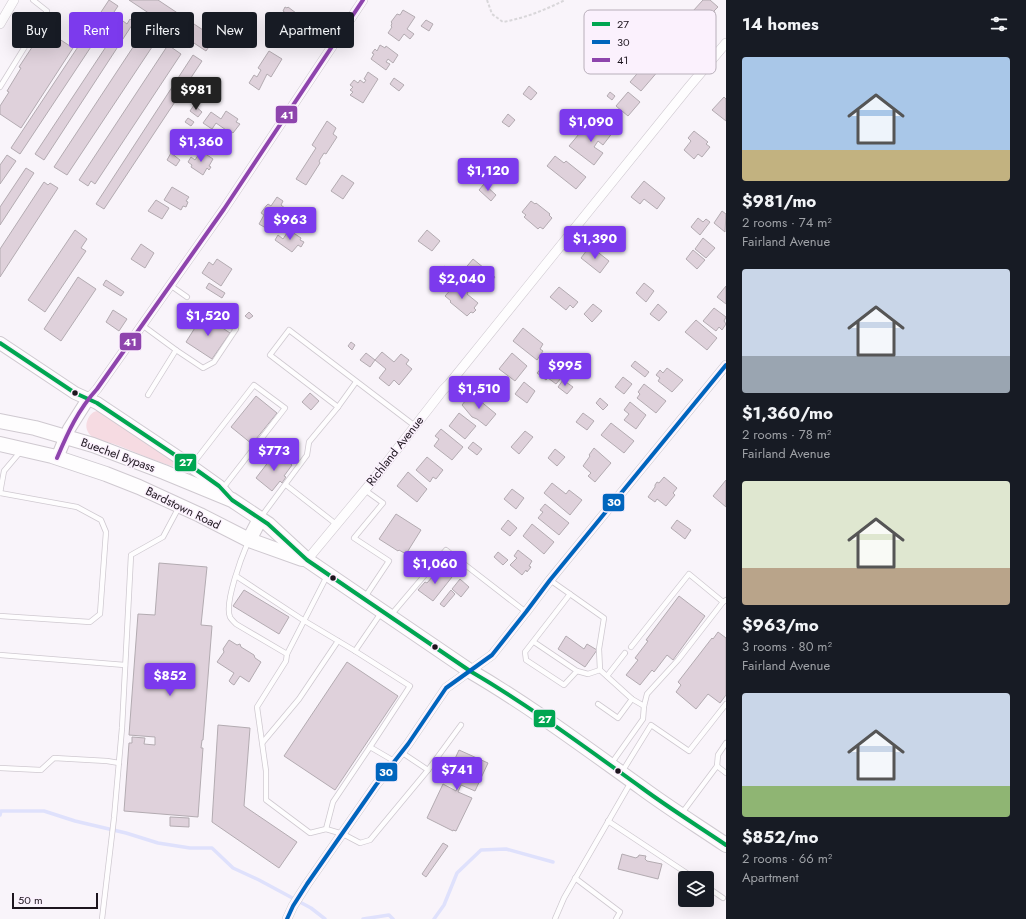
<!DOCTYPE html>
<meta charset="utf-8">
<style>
body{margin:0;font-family:Jost,sans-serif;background:#242831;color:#f1f3f6;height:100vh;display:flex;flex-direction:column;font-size:15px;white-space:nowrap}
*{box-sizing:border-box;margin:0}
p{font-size:13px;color:#9ea1a6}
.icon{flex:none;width:22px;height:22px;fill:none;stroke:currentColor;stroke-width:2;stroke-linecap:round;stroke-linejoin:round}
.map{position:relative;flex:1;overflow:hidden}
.sheet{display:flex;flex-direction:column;background:#171b24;width:300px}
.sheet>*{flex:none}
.top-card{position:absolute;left:12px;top:12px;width:380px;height:36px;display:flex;gap:8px}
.buttons{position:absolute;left:678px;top:871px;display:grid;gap:8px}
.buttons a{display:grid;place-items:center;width:36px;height:36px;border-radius:4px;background:#171b24;box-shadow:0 4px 16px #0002;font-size:20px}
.scale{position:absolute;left:12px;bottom:10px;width:86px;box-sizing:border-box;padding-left:4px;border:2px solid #1d151e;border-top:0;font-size:11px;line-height:14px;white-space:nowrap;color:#1d151e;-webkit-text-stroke:3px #fbf1fd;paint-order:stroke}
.price{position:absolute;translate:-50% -34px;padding:0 9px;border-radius:4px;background:#7c3aed;color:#fff;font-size:13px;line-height:26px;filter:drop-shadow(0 1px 2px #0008)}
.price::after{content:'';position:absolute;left:50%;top:24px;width:12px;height:9px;margin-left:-6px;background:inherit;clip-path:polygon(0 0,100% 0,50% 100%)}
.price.on{background:#222;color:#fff}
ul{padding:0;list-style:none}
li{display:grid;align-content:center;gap:8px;height:212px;padding:0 16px}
li span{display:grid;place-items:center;height:124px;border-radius:4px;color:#555}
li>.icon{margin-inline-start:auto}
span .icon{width:72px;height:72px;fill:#fffc;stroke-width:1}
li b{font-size:17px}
h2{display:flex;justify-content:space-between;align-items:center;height:48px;padding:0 16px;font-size:17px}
.tag{padding:0 14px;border-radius:4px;background:#171b24;box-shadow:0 4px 16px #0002;font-size:14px;line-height:36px}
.tag.on{background:#7c3aed;color:#fff}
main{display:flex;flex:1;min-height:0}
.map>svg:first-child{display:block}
</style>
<main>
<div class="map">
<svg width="726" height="919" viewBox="0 0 726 919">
<rect width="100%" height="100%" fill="#f9f4fa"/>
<!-- green -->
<path fill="#f6dbe2" d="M 97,411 L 104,414 L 179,465 L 179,467 C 170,468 126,448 114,444 C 108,442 96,440 91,436 C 86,431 85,425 88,419 C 90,415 92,412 97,411 Z"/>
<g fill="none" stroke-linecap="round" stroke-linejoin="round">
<!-- stream -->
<g stroke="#dfe1fc" stroke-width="3.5">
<polyline points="0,815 1,811 44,811 75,821 126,833 158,843 190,848 212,848 233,868 259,880 311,908 325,919"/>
<polyline points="363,919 389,915 393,919"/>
<polyline points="434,919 444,905 457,873 481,850 506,849 553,862"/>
</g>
</g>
<!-- building -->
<g fill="#dfd1db" stroke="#b3abb1">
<polygon points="109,0 118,6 20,154 11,148"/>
<polygon points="129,0 158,0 215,38 206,51"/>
<polygon points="703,0 710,0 718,7 714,11 715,13 712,16 711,15 705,22 693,11"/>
<polygon points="285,7 287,8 288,7 304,19 297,31 300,32 288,47 278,40 281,35 273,30 278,22 287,27 288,26 283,22 288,15 283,11"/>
<polygon points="403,10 415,17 407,29 414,34 410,39 404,34 399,41 388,33 392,27 391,26 392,23 391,22 397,14 400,15"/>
<polygon points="130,19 134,22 44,160 35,154 123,21 127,24"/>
<polygon points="426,20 433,24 429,31 421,26"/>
<polygon points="44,29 73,48 21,128 0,114 0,106 9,92 7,91 21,68 19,67"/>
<polygon points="145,29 158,38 67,175 54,167"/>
<polygon points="168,45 181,54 95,184 91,181 88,186 79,180"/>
<polygon points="380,45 385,48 386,46 398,55 393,63 388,59 386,62 390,64 386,70 371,59 374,54 372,53 375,49 377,51"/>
<polygon points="269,51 282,59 271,77 267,74 259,90 249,83 254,75 257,77 261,70 258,68"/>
<polygon points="193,55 202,61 104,209 96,204"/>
<polygon points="648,61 659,70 641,91 630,82"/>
<polygon points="368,72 378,79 363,103 350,95 353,92 350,90 353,87 350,85 354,80 358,83 360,80 364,83 366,80 364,79"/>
<polygon points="394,78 404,85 399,91 390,84"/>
<polygon points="529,86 537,93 531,100 523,94"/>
<polygon points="610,92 615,96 612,100 607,96"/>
<polygon points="628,92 640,102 628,116 616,106"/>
<polygon points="724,97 726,99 726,121 712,110"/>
<polygon points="194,105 202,112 198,117 190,111"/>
<polygon points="226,111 238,119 236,122 240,124 233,133 230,131 229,132 216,123 212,129 203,123 211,112 221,119"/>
<polygon points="508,114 515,120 509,127 502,122"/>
<polygon points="188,118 194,122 191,126 185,122"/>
<polygon points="327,121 336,128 333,134 337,137 326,154 324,153 319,161 320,163 306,185 296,179 316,148 312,145"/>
<polygon points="600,122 613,132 603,145 598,141 594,147 603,153 594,165 569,146 584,128 591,133"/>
<polygon points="694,131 708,142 706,144 710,147 702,157 698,154 694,159 684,150 691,141 688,138"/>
<polygon points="201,151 213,159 209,166 211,167 209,170 207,168 203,175 191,167 192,165 188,162 191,157 195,160"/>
<polygon points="171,153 180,160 176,166 167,160"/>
<polygon points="7,155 16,161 0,184 0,165"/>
<polygon points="555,156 564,163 566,161 586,177 576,189 547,166"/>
<polygon points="26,168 34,173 0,225 0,207"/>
<polygon points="342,175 354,183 343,199 331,191"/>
<polygon points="644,181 665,198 657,209 644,199 640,204 631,197"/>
<polygon points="44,182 48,185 50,183 58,188 0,277 0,249"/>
<polygon points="484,184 496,195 491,201 479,190"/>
<polygon points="172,187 189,197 186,201 188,202 186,207 183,206 181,210 164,200"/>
<polygon points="277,197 283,201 281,205 286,209 271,231 259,224 264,215 261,213 266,206 268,204 271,206"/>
<polygon points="156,200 169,208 162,219 148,211"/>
<polygon points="531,201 535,204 536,203 550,214 549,215 552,218 543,229 540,227 538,229 524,217 526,215 522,212"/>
<polygon points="722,211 726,214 725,232 714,223"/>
<polygon points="698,218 703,222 706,219 710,222 700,235 691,227"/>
<polygon points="75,230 87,239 81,248 86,251 45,312 28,300"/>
<polygon points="289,230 301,238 300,240 304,242 301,247 298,245 292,252 275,240 278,235 283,239"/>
<polygon points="427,230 440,241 432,251 418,241"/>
<polygon points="703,238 715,248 706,258 695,249"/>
<polygon points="141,244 154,253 145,268 131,259"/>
<polygon points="590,246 609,261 600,273 581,258"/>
<polygon points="693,250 705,260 697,269 686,259"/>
<polygon points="217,259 232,269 221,286 202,273 209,262 213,265"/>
<polygon points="473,259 495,277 491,282 494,284 488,291 463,271"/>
<polygon points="444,266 454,274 445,285 435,277"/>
<polygon points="78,277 96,289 61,341 44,329"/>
<polygon points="106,280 124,292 121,296 103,285"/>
<polygon points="209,283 225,293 222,298 206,288"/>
<polygon points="644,283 654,291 646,302 636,293"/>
<polygon points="455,285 460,289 462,287 468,292 467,294 478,303 474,308 476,310 473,313 471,312 467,316 450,302 451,301 445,296"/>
<polygon points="726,286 726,304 717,297"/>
<polygon points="559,287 578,302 573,308 570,305 566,310 550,297"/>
<polygon points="593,304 602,311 592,322 584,314"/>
<polygon points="658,304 667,312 659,321 650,314"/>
<polygon points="714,308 726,317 724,321 726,324 722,330 719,327 716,331 703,321"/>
<polygon points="113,310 127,319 119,331 106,322"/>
<polygon points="249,312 253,316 249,319 245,316"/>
<polygon points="203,315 230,333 212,359 186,342"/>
<polygon points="696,320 717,338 707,350 685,332"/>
<polygon points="523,328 543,344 540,349 543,351 537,360 513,341"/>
<polygon points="351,342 355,345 352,350 348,346"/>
<polygon points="382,352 394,362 401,354 409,360 406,364 412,369 399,385 394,380 389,386 379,378 386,369 375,360"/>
<polygon points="366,353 375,360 370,367 360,360"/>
<polygon points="512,353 527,366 515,381 499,369"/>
<polygon points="635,361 649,372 645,377 631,366"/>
<polygon points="545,364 562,377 556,384 548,378 546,380 537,373"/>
<polygon points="667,368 683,380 672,392 658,381 660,378 656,375 660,370 663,373"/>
<polygon points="623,377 632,384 624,394 615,387"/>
<polygon points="563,380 573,387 567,394 558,387"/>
<polygon points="524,382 535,391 527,403 515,394"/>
<polygon points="644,384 666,401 656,413 637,398 640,394 638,392"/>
<polygon points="496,386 501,390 498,395 492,392"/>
<polygon points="310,393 319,401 311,410 302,402"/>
<polygon points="470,395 472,397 473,395 496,414 486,426 477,419 472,417 462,405"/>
<polygon points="256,396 277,413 252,444 231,427"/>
<polygon points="600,398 608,405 603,410 596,403"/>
<polygon points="630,402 646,415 636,429 624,420 629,414 624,410"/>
<polygon points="459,413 476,426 465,439 449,426"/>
<polygon points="583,413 594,421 587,430 576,422"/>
<polygon points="611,423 634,441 624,453 601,435"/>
<polygon points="441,429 463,447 452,460 434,446 439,439 435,436"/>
<polygon points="525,431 533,437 519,454 511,447"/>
<polygon points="473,442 482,449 477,455 468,448"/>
<polygon points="594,448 611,463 595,482 588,476 591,473 583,466 590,456 589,455"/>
<polygon points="555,449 565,457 557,466 548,458"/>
<polygon points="276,452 292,465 284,476 286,477 282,483 280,481 272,491 256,478"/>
<polygon points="427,457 443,470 436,479 433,477 430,482 416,470"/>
<polygon points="408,472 427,489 417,502 397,486"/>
<polygon points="664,477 677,488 673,493 675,495 666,506 657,499 655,502 648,497 655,487 655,485 657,482 659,483"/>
<polygon points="726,480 726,507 713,496"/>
<polygon points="552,483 566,494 569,490 582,500 570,515 544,493"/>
<polygon points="512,489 524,498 516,509 504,499"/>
<polygon points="545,504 569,523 559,535 538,518 543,512 540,510"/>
<polygon points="396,514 421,530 406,554 399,550 398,551 379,539"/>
<polygon points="508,520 517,528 510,536 501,529"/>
<polygon points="677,520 691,530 685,539 671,528"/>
<polygon points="532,524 554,542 544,554 523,536"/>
<polygon points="518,550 532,561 529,566 531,567 527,572 526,570 522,575 510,565 517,558 514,556"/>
<polygon points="498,552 508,560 503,565 494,557"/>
<polygon points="159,563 207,567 201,625 212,626 203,740 202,740 201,748 203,748 198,817 124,811 129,743 132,743 132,737 145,738 144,744 155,745 155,737 129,735 138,614 155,615"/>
<polygon points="440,568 452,577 433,601 418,590 425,582 427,583"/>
<polygon points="460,579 469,587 461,597 452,589"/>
<polygon points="244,590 289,617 279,634 233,606"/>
<polygon points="451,590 455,594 444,607 440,604"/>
<polygon points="679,596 705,616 673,660 667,655 654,672 652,670 640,685 626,675 638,660 635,658 648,641 646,640"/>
<polygon points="718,632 726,638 726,695 720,703 708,694 696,709 676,692 681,685 678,682 712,638 713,639"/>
<polygon points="566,636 584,649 587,644 597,650 585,667 558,649"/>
<polygon points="229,640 237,645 240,644 241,647 254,655 255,658 261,662 249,682 240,676 234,685 231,683 229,681 234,673 217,662 224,652 223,649"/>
<polygon points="347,662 398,696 335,790 284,756"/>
<polygon points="218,725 250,728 244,806 297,842 279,868 212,822"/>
<polygon points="459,750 488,763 475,791 461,785 458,792 472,798 456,831 453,830 453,831 427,818 443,784 456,791 459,784 446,778"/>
<polygon points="170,817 189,818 189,827 170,826"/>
<polygon points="443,843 448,846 426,877 422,874"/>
<polygon points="622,854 636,858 637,857 638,857 639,855 646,856 645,859 647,861 662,864 658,879 618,869"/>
</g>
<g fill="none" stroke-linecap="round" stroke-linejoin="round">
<!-- lane casing -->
<g stroke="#cfc9d0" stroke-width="6">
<g id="lane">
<polyline points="0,87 47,11 33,0"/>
<polyline points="170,285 187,297"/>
<polyline points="142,325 176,350 148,395"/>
<polyline points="176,350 203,368 214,362 236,329 212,312"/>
<polyline points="338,407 356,382"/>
<polyline points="192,465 254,385 285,408 223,488"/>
<polyline points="286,485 336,524"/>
<polyline points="0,493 77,507 101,520 106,532 100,614 90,622 0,616"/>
<polyline points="0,493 4,471 21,451"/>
<polyline points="261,517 307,455 309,442 338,407 270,355 289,330 415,426"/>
<path d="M 248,542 C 242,556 224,603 230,617 C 231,619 234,622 236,624 L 287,654 L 286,661 L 257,707 L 266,771 L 266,800 L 310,833 L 326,829 L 343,834 L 360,843 L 370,840 L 428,770"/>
<polyline points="236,576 303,620 355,651"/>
<polyline points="550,580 604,618 599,649 600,670 632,699 644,706"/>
<polyline points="365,597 389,561 354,538 383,503 365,490"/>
<polyline points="391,615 446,550 526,612"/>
<polyline points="534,642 577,671 564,685 526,660 525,652 570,594"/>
<polyline points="631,647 689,574 723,602"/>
<polyline points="287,654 327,576"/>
<polyline points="0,655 125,665"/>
<polyline points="577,671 588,674 600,670"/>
<polyline points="607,676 625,653"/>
<polyline points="598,704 618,718 632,699"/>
<polyline points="263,742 299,699 338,641"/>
<polyline points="370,747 410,686 355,651 381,613"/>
<polyline points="401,752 428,770 461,725"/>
<polyline points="611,764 643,719 644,706 647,694 678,660 723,602 726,600"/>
<polyline points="717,766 718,755 726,743"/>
<polyline points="0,768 41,770 54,758 107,761 119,763"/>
<polyline points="622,772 651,725 689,751 726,704"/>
<polyline points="682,813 717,766 726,773"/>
<polyline points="608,821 694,878"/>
<polyline points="326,829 333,802 370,747 394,761"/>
<polyline points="575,878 620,912 616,919"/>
<polyline points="707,887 723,898"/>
<polyline points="102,919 114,818 122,728 131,555 163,537 179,507"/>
<polyline points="555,919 564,898 631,782"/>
</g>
</g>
<!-- street casing -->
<g stroke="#cfc9d0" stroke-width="10">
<g id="street">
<polyline points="0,24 14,0"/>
<polyline points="88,399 97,389 224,209 363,0"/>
<polyline points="307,560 370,484 443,390 449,384 688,88 726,43"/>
<polyline points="287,919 293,906 307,884 376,785 408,744 446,688 492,655 526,612 550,580 726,365"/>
</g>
</g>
<!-- secondary casing -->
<g stroke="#cfc9d0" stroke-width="14">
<g id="secondary">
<polyline points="0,343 75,393 97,403 184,461 219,486 231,500"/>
<polyline points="57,458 69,429 88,399"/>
</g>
</g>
<!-- primary casing -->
<g stroke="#cfc9d0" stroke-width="16">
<g id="primary">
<path d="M 0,421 L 35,428 L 93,445 L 164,472 L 232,500 L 268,524 L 307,560 L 470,671 C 530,706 586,748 642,788 C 669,808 698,826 726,845"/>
<polyline points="0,444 52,456 106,474 139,487 200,515 249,540 302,559"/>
<polyline points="249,540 260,519"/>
</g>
</g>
<!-- path -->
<path stroke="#d9d7da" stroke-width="2" stroke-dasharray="3 2" stroke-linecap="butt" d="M 487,0 L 492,14 L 503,22 C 525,18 545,10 565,0"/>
<!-- lane -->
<use href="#lane" stroke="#fefdfe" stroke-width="4.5"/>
<!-- street -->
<use href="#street" stroke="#fefdfe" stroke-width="9"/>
<!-- secondary -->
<use href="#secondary" stroke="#fefdfe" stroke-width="12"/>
<!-- primary -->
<use href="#primary" stroke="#fefdfe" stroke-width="14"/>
<!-- bus-1 casing -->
<g stroke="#fbf1fd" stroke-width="7">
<path id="bus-1" d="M 0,343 L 75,393 L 97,403 L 184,461 L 219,486 L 232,500 L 268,524 L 307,560 L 470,671 C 530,706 586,748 642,788 C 669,808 698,826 726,845"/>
</g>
<!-- bus-2 casing -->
<g stroke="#fbf1fd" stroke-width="7">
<polyline id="bus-2" points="287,919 293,906 307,884 376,785 408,744 446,688 492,655 526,612 550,580 726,365"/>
</g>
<!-- bus-3 casing -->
<g stroke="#fbf1fd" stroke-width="7">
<path id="bus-3" d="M 57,458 C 68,432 78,410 97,389 L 224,209 L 363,0"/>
</g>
<!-- bus-1 -->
<use href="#bus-1" stroke="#00a651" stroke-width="4"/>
<!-- bus-2 -->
<use href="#bus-2" stroke="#0065bd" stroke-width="4"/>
<!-- bus-3 -->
<use href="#bus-3" stroke="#8e44ad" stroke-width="4"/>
</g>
<!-- markers -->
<g fill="#1d151e" stroke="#fbf1fd" stroke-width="1.5">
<circle cx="75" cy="393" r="3.5"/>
<circle cx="333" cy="578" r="3.5"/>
<circle cx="435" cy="647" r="3.5"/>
<circle cx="618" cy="771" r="3.5"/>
</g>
<g text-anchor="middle" stroke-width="3" stroke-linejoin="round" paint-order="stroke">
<!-- street labels -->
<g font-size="12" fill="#1d151e" stroke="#fbf1fd">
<text transform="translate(395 451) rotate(-52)" y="4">Richland Avenue</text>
<text transform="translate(118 455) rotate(20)" y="4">Buechel Bypass</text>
<text transform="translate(183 508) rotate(26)" y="4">Bardstown Road</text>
</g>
</g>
<!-- legend -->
<rect x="584" y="10" width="132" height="64" rx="6" fill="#fbf1fd" stroke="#b8afba" stroke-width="1"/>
<rect x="592" y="22" width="18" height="4" fill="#00a651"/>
<rect x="592" y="40" width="18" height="4" fill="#0065bd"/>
<rect x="592" y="58" width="18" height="4" fill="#8e44ad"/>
<g font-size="11" fill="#1d151e">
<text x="617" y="28">27</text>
<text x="617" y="46">30</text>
<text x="617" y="64">41</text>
</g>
<g stroke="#fbf1fd" stroke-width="1.5">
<rect x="275" y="105" width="23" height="19" rx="4" fill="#8e44ad"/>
<rect x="119" y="332" width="23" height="19" rx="4" fill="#8e44ad"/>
<rect x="174" y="453" width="23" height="19" rx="4" fill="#00a651"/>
<rect x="602" y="493" width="23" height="19" rx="4" fill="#0065bd"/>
<rect x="533" y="709" width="23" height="19" rx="4" fill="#00a651"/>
<rect x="375" y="762" width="23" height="20" rx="4" fill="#0065bd"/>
</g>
<g font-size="11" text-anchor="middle" font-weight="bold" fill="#fff">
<text x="287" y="119">41</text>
<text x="130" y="346">41</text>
<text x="186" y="466">27</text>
<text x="614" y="506">30</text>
<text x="545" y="723">27</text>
<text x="386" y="776">30</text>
</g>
</svg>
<div class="buttons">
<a><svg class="icon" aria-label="layers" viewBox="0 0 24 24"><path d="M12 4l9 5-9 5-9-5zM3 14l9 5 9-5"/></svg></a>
</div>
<div class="scale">50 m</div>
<b class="price on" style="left:196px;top:111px">$981</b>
<b class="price" style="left:591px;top:143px">$1,090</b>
<b class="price" style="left:201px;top:163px">$1,360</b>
<b class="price" style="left:488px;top:192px">$1,120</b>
<b class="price" style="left:290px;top:241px">$963</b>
<b class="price" style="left:595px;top:260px">$1,390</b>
<b class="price" style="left:462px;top:300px">$2,040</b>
<b class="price" style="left:208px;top:337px">$1,520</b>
<b class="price" style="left:565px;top:387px">$995</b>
<b class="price" style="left:479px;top:410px">$1,510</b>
<b class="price" style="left:274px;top:472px">$773</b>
<b class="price" style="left:435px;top:585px">$1,060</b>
<b class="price" style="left:170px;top:697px">$852</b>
<b class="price" style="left:457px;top:791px">$741</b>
<div class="top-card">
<a class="tag">Buy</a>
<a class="tag on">Rent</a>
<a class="tag">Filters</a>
<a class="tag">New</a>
<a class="tag">Apartment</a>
</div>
</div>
<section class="sheet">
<h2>14 homes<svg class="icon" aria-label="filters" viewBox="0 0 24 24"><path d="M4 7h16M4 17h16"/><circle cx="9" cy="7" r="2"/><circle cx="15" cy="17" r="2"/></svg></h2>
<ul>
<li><span style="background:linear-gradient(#a9c7e8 75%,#c2b280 0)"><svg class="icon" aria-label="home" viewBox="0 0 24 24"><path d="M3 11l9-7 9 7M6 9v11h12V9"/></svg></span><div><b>$981/mo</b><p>2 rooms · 74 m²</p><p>Fairland Avenue</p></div></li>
<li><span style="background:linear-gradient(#c9d6e8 70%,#9aa5b1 0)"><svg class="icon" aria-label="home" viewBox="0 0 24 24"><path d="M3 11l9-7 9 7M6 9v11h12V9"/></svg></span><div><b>$1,360/mo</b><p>2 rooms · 78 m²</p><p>Fairland Avenue</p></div></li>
<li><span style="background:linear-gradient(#dfe7d0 70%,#b9a48a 0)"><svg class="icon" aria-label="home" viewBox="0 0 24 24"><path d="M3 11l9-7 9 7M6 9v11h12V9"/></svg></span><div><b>$963/mo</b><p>3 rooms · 80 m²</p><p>Fairland Avenue</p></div></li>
<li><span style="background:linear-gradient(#c9d6e8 75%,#8fb573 0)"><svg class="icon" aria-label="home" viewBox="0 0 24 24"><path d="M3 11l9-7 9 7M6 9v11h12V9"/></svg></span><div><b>$852/mo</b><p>2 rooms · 66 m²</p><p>Apartment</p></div></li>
</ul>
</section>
</main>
